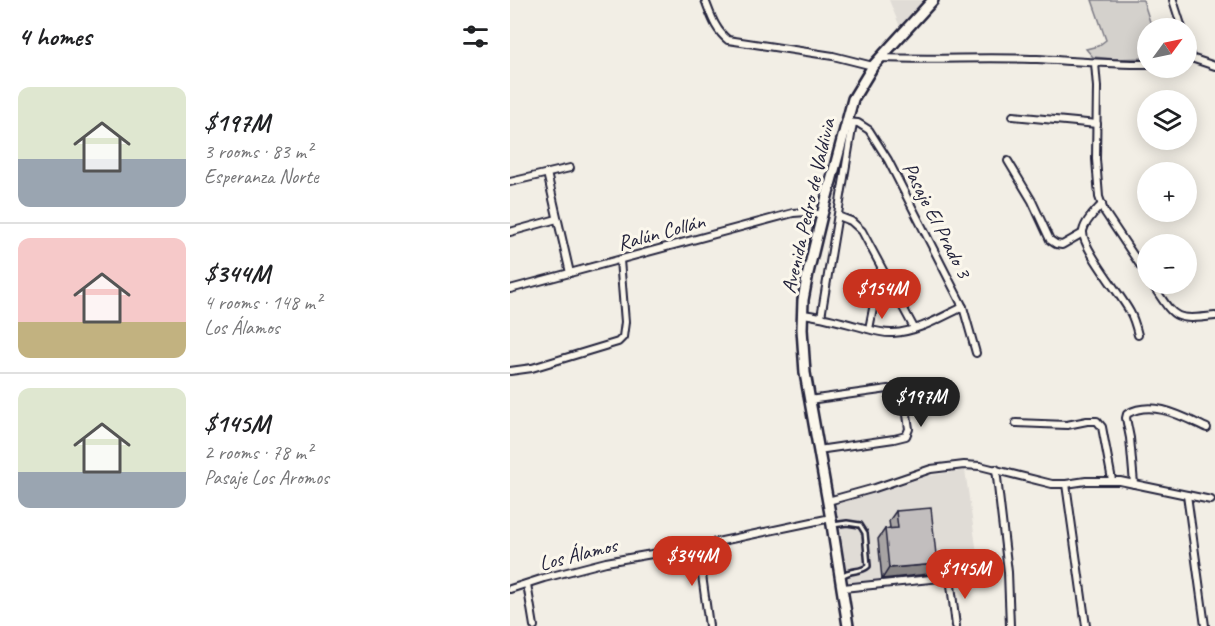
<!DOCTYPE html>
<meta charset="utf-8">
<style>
body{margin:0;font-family:Caveat,sans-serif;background:#f2f2f2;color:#202124;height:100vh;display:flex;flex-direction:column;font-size:22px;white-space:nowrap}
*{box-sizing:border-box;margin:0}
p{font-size:20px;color:#757577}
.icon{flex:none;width:33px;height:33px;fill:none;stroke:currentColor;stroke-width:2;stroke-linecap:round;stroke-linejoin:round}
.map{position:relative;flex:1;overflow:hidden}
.drawer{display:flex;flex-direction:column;background:#fff;width:510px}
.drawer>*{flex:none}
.needle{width:39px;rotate:57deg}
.buttons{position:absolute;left:627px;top:18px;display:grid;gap:12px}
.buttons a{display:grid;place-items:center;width:60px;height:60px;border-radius:50%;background:#fff;box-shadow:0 3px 15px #0003;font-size:30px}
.price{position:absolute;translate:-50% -51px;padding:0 14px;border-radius:21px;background:#c8321e;color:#fff;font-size:20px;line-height:39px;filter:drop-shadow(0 2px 3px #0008)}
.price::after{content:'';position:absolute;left:50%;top:36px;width:18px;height:14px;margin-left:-9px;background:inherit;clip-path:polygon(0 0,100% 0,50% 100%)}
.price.selected{background:#222;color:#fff}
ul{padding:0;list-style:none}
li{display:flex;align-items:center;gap:18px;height:150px;padding:0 18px}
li+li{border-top:2px solid #e0e0e0}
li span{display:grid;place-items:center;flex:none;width:168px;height:120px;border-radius:12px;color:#555}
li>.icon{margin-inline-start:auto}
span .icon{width:72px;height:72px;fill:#fffc;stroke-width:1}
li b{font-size:26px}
h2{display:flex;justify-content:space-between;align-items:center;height:72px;padding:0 18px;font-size:26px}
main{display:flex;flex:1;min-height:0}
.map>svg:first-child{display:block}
</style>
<main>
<section class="drawer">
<h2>4 homes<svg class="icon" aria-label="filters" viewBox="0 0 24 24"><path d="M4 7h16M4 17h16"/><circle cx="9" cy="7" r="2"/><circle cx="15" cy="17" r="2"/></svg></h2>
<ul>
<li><span style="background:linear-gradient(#dfe7d0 60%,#9aa5b1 0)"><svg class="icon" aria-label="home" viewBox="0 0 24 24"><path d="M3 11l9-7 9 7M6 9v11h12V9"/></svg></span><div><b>$197M</b><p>3 rooms · 83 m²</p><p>Esperanza Norte</p></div></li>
<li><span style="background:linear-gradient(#f6c9c9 70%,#c2b280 0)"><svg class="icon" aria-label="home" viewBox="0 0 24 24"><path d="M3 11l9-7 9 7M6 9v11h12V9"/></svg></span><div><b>$344M</b><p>4 rooms · 148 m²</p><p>Los Álamos</p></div></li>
<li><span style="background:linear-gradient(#dfe7d0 70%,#9aa5b1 0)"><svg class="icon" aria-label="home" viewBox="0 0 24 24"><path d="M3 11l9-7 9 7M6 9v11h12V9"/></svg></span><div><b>$145M</b><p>2 rooms · 78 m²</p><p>Pasaje Los Aromos</p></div></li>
</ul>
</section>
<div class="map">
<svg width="705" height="626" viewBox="0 0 705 626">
<rect width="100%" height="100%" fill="#f2eee5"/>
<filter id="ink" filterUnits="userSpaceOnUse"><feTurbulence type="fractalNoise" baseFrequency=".0167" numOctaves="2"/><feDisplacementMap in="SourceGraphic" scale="12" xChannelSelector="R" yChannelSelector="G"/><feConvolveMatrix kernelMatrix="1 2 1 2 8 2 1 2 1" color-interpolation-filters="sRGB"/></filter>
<g filter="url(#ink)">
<!-- built -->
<g fill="#e0dcd6">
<polygon points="379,0 415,0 390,27"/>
<polygon points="455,470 469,567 427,574 338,584 325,505 332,502 365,493 418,476"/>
</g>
<!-- green -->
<polygon fill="#d4d1cc" stroke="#7b7a84" stroke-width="1.5" points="582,0 633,0 642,28 638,28 637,58 605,59 583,57 576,49 588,46 596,40"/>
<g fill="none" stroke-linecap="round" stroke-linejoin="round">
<!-- lane casing -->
<g stroke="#22223b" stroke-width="8">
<path id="lane" d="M 323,525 L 337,523 L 350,525 L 355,533 L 358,566 C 351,573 340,569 332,576"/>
</g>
<!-- street casing -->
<g stroke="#22223b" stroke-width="10">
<g id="street">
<path d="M 195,0 C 201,15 205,30 218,40 L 323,56 L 363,66"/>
<polyline points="663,0 672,28"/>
<polyline points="676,44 681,58"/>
<path d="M 370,58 C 423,60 475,57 527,59 C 564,61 600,64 638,64"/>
<polyline points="676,59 681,58 705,66"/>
<polyline points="585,63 587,87 586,159 589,197 594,211 638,277"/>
<polyline points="503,116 587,124"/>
<polyline points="336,122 348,123 359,130 378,160 453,307 466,353"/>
<polyline points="498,161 522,201 540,240 546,244 552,245 573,233"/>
<polyline points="37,173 60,273"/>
<polyline points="0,182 60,168"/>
<path d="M 592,204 C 585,212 575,221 573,231 C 571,247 612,296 620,312 C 624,319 626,327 628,335"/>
<polyline points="328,216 341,221 352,231 404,328"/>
<polyline points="0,232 47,219"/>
<path d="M 642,284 C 665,318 662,321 705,316"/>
<polyline points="0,289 283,213 297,212 312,215"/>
<path d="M 292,314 C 311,316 328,321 347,326 C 359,329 371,334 383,333 C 407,332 432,317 453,307"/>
<polyline points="311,317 343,123"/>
<polyline points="359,329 371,268"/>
<polyline points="0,371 22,368 108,342 113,337 115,322 110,260"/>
<polyline points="299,400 378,389 389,393 395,400 399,429 396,436 384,439 308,450"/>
<polyline points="506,423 557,425 577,421 587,421 592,427 602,480"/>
<polyline points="486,469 498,572 500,626"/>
<polyline points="556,484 576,626"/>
<path d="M 624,484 L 620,438 L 616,418 L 617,414 C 643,399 673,417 697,428"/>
<polyline points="677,495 695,626"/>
<polyline points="318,501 365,488 421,469 454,465 470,466 542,484 556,484 576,481 610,481 701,500"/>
<polyline points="188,546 199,626"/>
<polyline points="17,584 24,626"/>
<polyline points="333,588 440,577 446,626"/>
<polyline points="0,589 34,578 96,562 188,546 321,518"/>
</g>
</g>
<!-- primary casing -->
<g stroke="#22223b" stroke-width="14">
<polyline id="primary" points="338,626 322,525 295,373 292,329 293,300 298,273 312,215 343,99 363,66 423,0"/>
</g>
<!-- lane -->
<use href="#lane" stroke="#fbf7ec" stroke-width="3"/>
<!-- street -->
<use href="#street" stroke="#fbf7ec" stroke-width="6"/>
<!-- primary -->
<use href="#primary" stroke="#fbf7ec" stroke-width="9"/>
</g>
<!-- wall -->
<polygon fill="#a7a3a3" stroke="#22223b" stroke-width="1.5" points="386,511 419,574 372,579 368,539 375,529 380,528 379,521"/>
<!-- shaded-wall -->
<polygon fill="#888585" stroke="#22223b" stroke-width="1.5" points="427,564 419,574 372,579 379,568"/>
<!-- building -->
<polygon fill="#c2bebe" stroke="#22223b" stroke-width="1.5" points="421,508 427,564 379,568 375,529 388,528 386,511"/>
</g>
<g text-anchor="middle" stroke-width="6" stroke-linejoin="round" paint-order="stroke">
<!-- street labels -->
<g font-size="21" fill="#22223b" stroke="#fbf7ec">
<text transform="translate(298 206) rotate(-77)" y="7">Avenida Pedro de Valdivia</text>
<text transform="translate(427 220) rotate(63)" y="7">Pasaje El Prado 3</text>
<text transform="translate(151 232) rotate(-15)" y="7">Ralún Collán</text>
<text transform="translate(68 554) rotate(-14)" y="7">Los Álamos</text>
</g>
</g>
</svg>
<div class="buttons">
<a><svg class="needle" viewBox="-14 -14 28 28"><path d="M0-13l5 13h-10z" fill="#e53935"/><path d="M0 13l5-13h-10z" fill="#757577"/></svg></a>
<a><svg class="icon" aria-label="layers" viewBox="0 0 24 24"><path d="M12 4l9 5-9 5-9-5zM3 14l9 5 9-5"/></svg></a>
<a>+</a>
<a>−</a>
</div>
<b class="price" style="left:372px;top:320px">$154M</b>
<b class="price selected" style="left:411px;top:428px">$197M</b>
<b class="price" style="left:182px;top:587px">$344M</b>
<b class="price" style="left:455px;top:600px">$145M</b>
</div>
</main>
